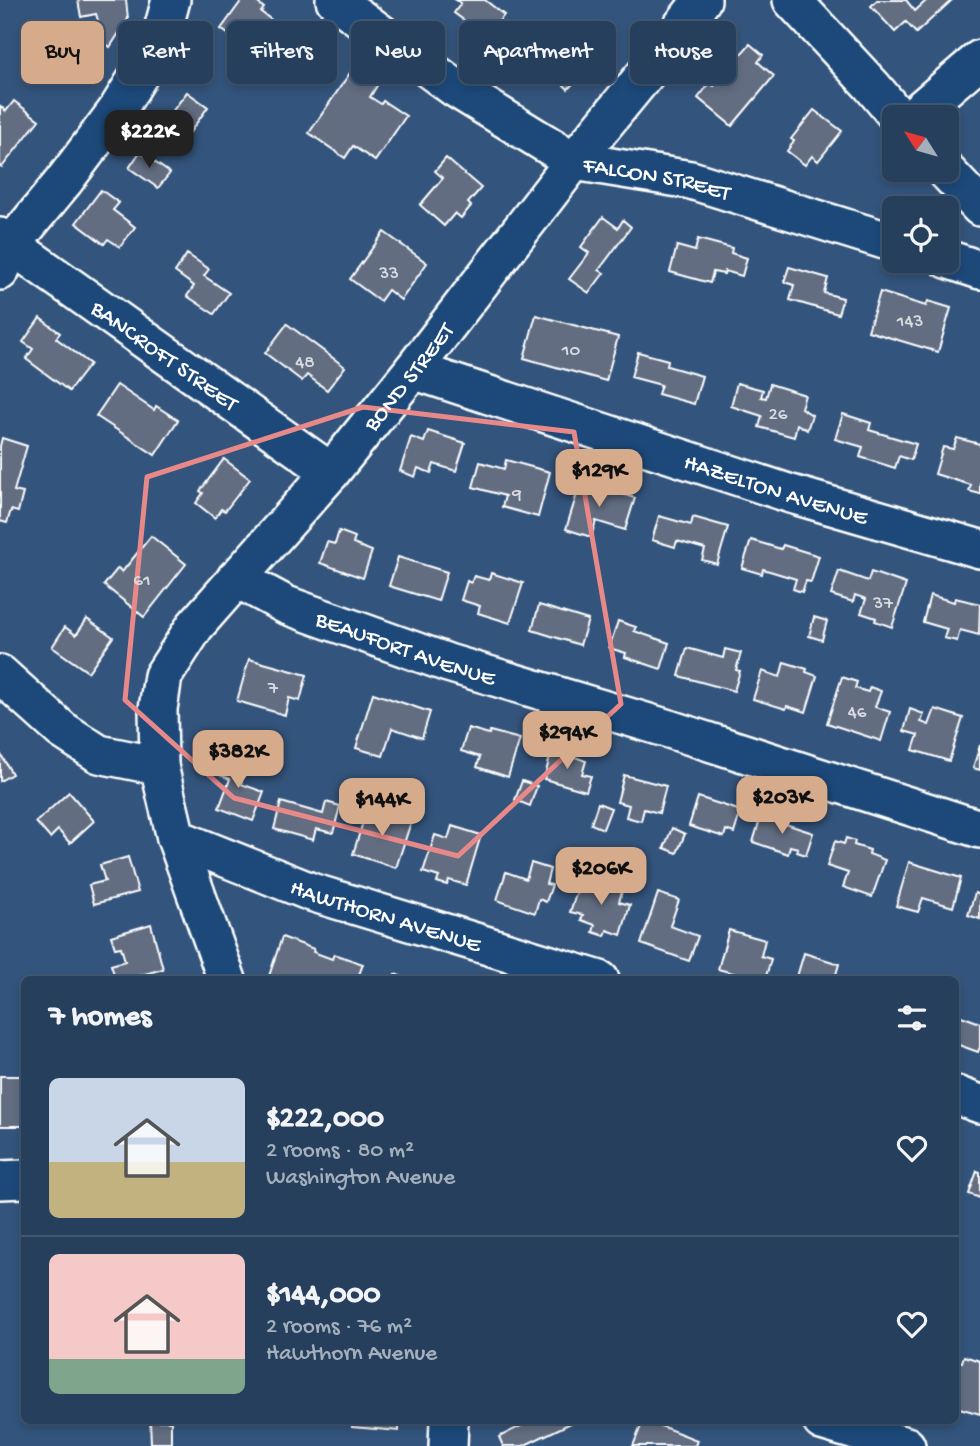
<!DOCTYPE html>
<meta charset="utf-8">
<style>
body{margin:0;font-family:"Gochi Hand",sans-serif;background:#324a66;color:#f1f3f6;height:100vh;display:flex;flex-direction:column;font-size:26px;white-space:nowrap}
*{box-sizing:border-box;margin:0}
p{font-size:23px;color:#a4afbc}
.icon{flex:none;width:38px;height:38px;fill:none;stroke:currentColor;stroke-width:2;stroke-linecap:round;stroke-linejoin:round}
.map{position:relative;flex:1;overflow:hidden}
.side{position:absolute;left:21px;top:976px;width:938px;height:448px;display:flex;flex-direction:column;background:#263f5d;border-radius:10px;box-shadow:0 4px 10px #0003,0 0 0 2px #425872}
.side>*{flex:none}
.hud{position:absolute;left:21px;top:21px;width:938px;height:63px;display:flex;gap:14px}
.needle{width:46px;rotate:307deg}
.controls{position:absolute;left:882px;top:105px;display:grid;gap:14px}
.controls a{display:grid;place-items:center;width:77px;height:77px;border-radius:10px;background:#263f5d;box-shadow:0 4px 10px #0003,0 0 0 2px #425872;font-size:35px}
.price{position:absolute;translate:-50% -60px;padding:0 16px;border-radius:14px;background:#d6ab8b;color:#111;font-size:23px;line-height:46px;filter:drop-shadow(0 2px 4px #0008)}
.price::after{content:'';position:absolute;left:50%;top:42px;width:21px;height:16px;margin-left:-10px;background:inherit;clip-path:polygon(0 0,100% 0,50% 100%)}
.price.active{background:#222;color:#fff}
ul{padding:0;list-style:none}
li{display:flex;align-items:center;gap:21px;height:175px;padding:0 28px}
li+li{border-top:2px solid #425872}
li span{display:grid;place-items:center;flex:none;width:196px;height:140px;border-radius:10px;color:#555}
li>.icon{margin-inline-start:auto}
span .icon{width:84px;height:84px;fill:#fffc;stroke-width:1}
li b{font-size:30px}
h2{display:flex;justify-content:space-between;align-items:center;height:84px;padding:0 28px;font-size:30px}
.tag{padding:0 24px;border-radius:10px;background:#263f5d;box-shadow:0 4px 10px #0003,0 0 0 2px #425872;font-size:24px;line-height:63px}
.tag.active{background:#d6ab8b;color:#111}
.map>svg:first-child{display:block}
</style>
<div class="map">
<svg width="980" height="1446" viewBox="0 0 980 1446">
<rect width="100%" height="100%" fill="#33547c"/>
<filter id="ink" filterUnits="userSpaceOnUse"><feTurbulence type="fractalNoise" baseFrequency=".0143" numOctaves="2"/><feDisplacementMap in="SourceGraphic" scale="14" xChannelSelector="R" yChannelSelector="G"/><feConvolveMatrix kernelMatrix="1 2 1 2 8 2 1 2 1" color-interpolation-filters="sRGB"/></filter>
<g filter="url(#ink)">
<!-- building -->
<g fill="#626d82" stroke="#fff" stroke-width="2">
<polygon points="78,0 126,0 128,19 110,47 91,33 99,24 96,14 81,17"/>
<polygon points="242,0 254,0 264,8 261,12 301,42 274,81 258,70 265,61 221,29"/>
<polygon points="456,0 485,0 504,15 487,37 454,13 461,3"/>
<polygon points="877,0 906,0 915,11 927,0 952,0 916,33 906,22 895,32 871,6"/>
<polygon points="582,33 593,44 587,50 596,59 568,89 548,70 560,57 550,48 559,37 569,46"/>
<polygon points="750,44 763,55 758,62 774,76 732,126 698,98 710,83 714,86 728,68 725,65 737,51 741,54"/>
<polygon points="354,67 378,84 370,97 381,104 383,101 406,116 375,161 353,146 345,158 309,133"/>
<polygon points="187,92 208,107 175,153 157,140 172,120 168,117"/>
<polygon points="14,101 39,120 2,167 0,166 0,106 6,111"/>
<polygon points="814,110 842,131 818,161 812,156 805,165 787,151 794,141 791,139"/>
<polygon points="140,152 170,173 158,188 129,168"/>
<polygon points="446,158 481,188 468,203 471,206 461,218 455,213 444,226 420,205 443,178 435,171"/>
<polygon points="101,190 119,203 113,210 135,227 120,247 108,239 104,244 76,223"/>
<polygon points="603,217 618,228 623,220 631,227 599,270 604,273 589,293 569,279 589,253 581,247"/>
<polygon points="384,232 427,263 401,300 388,290 380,301 350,279"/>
<polygon points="698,239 732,248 731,253 747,258 742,276 725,271 724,274 713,272 710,283 670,272 677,246 695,251"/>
<polygon points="187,254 209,269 204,276 229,293 214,314 187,296 194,286 175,272"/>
<polygon points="789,267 828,278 824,293 843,298 838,314 790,300 794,285 784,282"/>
<polygon points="880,292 926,306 928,301 951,308 938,352 868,331"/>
<polygon points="536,315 618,337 606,381 524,358"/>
<polygon points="40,318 60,333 56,338 90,364 69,391 26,359 33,349 23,342"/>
<polygon points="287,324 345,367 327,390 307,375 302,381 265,353"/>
<polygon points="638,352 668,360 667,366 702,376 694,404 658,394 661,385 631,377"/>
<polygon points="737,383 763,390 761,397 766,398 770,384 805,395 801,408 812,415 807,430 797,424 794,437 759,427 762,416 731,406"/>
<polygon points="117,385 154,410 156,406 178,420 155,455 96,416"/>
<polygon points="843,414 871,423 869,430 916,444 911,460 899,456 895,468 860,457 863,447 835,439"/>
<polygon points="428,431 465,443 456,471 434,464 431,473 418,468 415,477 400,471 411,437 424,442"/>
<polygon points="2,438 27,446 14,491 23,493 18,512 11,510 7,523 0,521 0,446"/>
<polygon points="957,438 980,444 980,494 969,491 971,485 935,474 943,447 953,449"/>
<polygon points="224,459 250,479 225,511 221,509 215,518 196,503 203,493 200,491"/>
<polygon points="506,460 550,472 538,517 502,507 505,496 473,487 480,462 504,469"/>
<polygon points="581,481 635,498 625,530 596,521 591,537 566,529"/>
<polygon points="659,516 691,525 693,517 728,527 717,564 702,560 705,549 677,541 675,547 652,540"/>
<polygon points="339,531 355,537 353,544 372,551 363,578 320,563 327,542 335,544"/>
<polygon points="151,536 186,564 144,617 104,585 118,568 122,572"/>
<polygon points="751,540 781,549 783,545 819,556 811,582 806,581 802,592 793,589 796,579 763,569 762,574 742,568"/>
<polygon points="398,557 447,572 438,601 389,586"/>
<polygon points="839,571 868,581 871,572 906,584 892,627 875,621 876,618 861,613 866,599 855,595 853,602 831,595"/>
<polygon points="491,573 523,583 510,623 478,613 480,606 461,600 467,581 471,583 474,576 489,580"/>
<polygon points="930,595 954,602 955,598 980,604 979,635 960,630 957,641 944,638 947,629 923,622"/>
<polygon points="539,605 588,620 580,645 532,630"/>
<polygon points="814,617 827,621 822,640 809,636"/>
<polygon points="87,619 113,637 88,672 52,647 65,627 76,635"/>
<polygon points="618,621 636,627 634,631 669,643 661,669 625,657 626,653 609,648"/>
<polygon points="687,648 723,658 725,649 741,653 736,670 740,671 734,691 679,676"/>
<polygon points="249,659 307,675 300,701 289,698 285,715 237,701"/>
<polygon points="784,662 807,669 806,672 817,676 806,712 787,706 786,709 753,699 762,671 780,677"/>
<polygon points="842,677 857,682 855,688 868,692 870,687 881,691 875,707 890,712 881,741 827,723"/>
<polygon points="373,693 430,712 422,738 392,728 383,756 356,748"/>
<polygon points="910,709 924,714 921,722 929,725 935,709 963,718 949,761 913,750 918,735 904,731"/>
<polygon points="468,728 489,734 490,731 520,739 508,777 477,767 480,757 461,751"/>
<polygon points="980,745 980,770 973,768"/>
<polygon points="562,749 573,753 572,756 586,761 582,774 591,776 586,791 544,779 551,753 560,756"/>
<polygon points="0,753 12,774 0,781"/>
<polygon points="222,755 248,765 241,784 264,792 253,821 219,808 230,779 215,773"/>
<polygon points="624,775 666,786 659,813 644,809 641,821 626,817 629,805 617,802"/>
<polygon points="522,781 537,786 530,806 515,800"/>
<polygon points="69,792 94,821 70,843 58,830 50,838 36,822"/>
<polygon points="698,797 741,811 734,833 726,830 724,837 689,826"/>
<polygon points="281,802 323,814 326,802 340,806 333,833 316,829 313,840 274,829"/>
<polygon points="598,803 611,808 603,829 591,824"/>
<polygon points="367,809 411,822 396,868 353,854"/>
<polygon points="761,816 813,833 806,855 797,852 798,848 790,846 788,854 753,842"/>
<polygon points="452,826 481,835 466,885 449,880 447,885 437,882 439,877 423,872 435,835 448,839"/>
<polygon points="672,828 685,834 677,853 664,848"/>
<polygon points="846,838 855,841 854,845 870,850 869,854 885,860 872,897 843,887 848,873 827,866 835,841 844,844"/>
<polygon points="128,857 138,892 94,904 89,885 105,881 100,865"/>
<polygon points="909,862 961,878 953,907 923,898 918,912 896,906"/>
<polygon points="531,863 550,869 546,884 552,885 546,902 539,899 535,913 497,900 506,872 526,879"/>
<polygon points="591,877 613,884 612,888 622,891 619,902 630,905 621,935 607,930 605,936 593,932 595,925 581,920 583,915 570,912 580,882 589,885"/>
<polygon points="658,893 679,900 670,926 698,936 689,961 641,944"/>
<polygon points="975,893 980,895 980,919 968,915"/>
<polygon points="151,924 163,969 123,980 116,980 111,965 125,961 121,947 115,948 111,936"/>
<polygon points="729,930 765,940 761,956 771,959 765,980 759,980 718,969"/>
<polygon points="282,937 314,949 313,952 332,959 334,954 363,964 357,980 281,980 269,976"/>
<polygon points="804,953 839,964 835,978 841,980 796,980"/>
<polygon points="395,974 410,980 393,980"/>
<polygon points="956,1014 980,1023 980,1047 978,1052 956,1044"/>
<polygon points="0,1076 21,1076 21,1082 24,1082 24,1126 0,1126"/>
<polygon points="977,1171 980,1172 980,1198 969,1194"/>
<polygon points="964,1356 980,1361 980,1414 956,1407 957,1393 956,1393 956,1360 962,1362"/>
<polygon points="150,1421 171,1421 171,1443 151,1443"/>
<polygon points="352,1421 399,1421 399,1431 352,1427"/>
<polygon points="528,1421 575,1421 523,1446 503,1446 499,1437 529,1422"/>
<polygon points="643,1421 648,1421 697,1440 695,1446 633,1446"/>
</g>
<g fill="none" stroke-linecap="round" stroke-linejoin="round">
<!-- minor casing -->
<g stroke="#fff" stroke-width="42">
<g id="minor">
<path id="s1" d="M 335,0 L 455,88 L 574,161 L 691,180 L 894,243"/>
<polyline points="792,0 872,86 898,117"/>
<polyline points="912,117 980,59"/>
<polyline points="945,170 980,207"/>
<path id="s2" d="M 0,237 L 331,472"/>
<polyline points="947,259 980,270"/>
<polyline points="0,271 11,245 64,181 116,112 160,41 171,0"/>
<path id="s3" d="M 413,370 L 791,494 L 980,549"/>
<path id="s4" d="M 236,578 L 286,605 L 448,663 L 669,729 L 980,829"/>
<polyline points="0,674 62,730 99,754 159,766 176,838 227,980"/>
<path id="s5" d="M 159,766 L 158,709 L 163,676 L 195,626 L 331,472 L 413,370 L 574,161 L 652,66 L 702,0"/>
<path id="s6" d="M 176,838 L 311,892 L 600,980"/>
<polyline points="956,1095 980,1104"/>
<polyline points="0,1180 24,1179"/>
<polyline points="822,1421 906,1446"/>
<polyline points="448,1446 449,1421"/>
</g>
</g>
<!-- minor -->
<use href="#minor" stroke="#1f4a7a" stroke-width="37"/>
</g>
</g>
<!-- marked area -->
<path fill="none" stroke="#e88989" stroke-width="5" stroke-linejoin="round" d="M 363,407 L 574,432 L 621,704 L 458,856 L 234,798 L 125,700 L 147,477 Z"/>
<g text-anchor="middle" stroke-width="5" stroke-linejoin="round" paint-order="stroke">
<!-- number labels -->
<g font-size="19" fill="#d8dae0">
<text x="389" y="278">33</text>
<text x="910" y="326">143</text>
<text x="571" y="355">10</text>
<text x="305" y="367">48</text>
<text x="778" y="419">26</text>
<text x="517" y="499">9</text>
<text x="142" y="585">61</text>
<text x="883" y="608">37</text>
<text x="273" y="693">7</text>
<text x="857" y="717">46</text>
</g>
<!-- street labels -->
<g font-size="23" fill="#fff" stroke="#1f4a7a">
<text dy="8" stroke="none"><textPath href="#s1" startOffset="373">FALCON STREET</textPath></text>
<text dy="8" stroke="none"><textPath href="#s2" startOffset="203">BANCROFT STREET</textPath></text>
<text dy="8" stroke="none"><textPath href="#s5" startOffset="478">BOND STREET</textPath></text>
<text dy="8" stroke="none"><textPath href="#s3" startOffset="382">HAZELTON AVENUE</textPath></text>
<text dy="8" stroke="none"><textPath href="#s4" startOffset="184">BEAUFORT AVENUE</textPath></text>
<text dy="8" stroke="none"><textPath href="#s6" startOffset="224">HAWTHORN AVENUE</textPath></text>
</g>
</g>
</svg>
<div class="controls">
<a><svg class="needle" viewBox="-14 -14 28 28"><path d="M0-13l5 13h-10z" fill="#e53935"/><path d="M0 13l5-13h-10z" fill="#a4afbc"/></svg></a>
<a><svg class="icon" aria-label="locate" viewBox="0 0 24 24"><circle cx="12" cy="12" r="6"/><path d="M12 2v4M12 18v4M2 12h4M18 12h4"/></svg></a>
</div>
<b class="price active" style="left:149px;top:170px">$222K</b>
<b class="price" style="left:599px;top:509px">$129K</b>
<b class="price" style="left:567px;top:771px">$294K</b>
<b class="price" style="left:238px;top:790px">$382K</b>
<b class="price" style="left:782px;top:836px">$203K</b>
<b class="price" style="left:382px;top:838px">$144K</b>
<b class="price" style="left:601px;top:907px">$206K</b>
<div class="hud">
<a class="tag active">Buy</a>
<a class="tag">Rent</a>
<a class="tag">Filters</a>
<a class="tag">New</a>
<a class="tag">Apartment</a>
<a class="tag">House</a>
</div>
<section class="side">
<h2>7 homes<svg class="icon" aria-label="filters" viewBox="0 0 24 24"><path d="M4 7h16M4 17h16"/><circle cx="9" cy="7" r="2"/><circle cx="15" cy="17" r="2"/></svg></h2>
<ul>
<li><span style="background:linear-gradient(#c9d6e8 60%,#c2b280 0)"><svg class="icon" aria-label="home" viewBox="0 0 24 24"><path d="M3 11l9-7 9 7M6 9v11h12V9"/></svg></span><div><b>$222,000</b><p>2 rooms · 80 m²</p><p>Washington Avenue</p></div><svg class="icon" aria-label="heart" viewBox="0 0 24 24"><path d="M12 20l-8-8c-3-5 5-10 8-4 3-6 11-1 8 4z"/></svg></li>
<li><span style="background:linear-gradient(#f6c9c9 75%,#7fa58c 0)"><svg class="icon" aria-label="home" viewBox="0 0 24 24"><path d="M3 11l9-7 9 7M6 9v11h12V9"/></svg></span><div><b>$144,000</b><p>2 rooms · 76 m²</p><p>Hawthorn Avenue</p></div><svg class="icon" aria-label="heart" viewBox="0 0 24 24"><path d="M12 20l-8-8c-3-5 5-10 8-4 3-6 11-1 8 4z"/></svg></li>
</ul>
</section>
</div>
